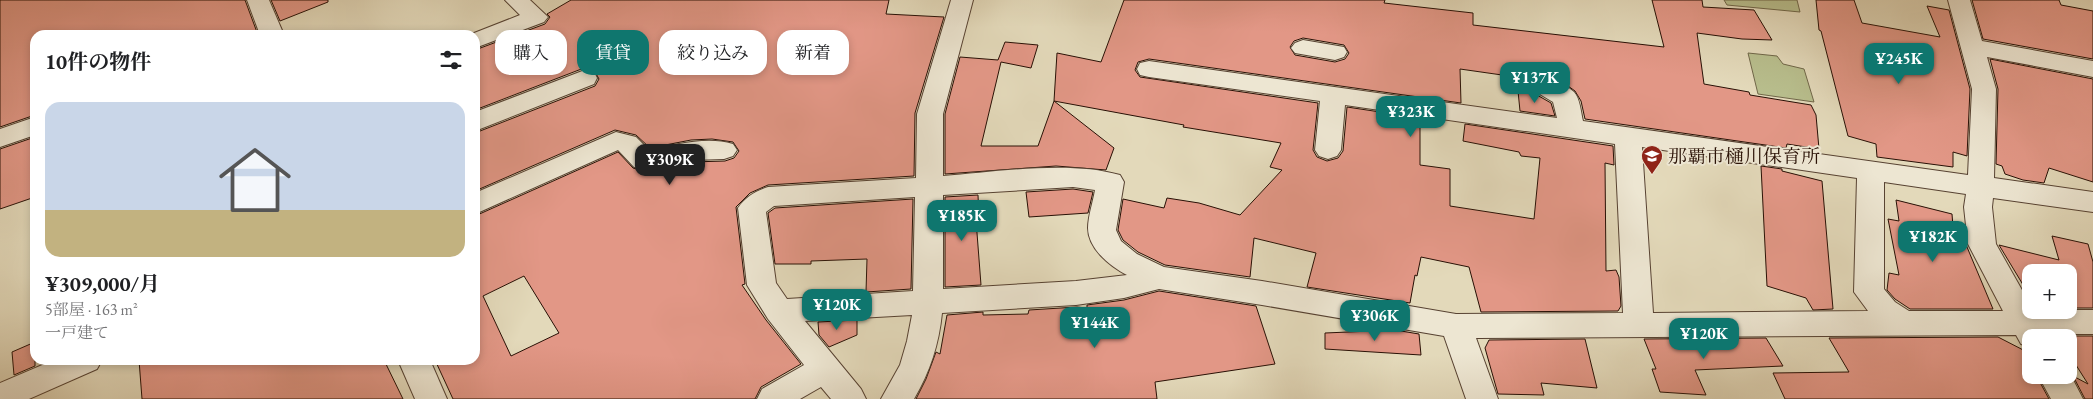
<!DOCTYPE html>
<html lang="ja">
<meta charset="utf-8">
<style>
body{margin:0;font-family:"EB Garamond","Noto Serif JP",serif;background:#f2f2f2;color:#202124;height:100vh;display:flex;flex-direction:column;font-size:19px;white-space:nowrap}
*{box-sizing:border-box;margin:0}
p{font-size:16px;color:#757577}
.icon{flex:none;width:28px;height:28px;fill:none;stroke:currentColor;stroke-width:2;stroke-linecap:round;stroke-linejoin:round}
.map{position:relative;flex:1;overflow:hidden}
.drawer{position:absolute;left:30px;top:30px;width:450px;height:335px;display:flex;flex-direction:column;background:#fff;border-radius:15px;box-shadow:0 2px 8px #0003}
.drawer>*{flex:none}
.hud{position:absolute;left:495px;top:30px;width:475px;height:45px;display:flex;gap:10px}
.controls{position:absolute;left:2022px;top:264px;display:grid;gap:10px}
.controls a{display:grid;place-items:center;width:55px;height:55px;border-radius:10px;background:#fff;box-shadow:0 2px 8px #0003;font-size:25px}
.price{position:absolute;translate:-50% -42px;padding:0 11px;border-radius:10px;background:#0f766e;color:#fff;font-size:16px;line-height:32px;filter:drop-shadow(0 1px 2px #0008)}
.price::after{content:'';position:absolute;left:50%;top:30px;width:15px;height:11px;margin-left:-8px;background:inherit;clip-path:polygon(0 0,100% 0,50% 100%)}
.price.on{background:#222;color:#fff}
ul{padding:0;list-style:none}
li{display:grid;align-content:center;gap:10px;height:265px;padding:0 15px}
li span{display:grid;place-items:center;height:155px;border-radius:15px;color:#555}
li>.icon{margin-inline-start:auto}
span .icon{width:90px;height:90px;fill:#fffc;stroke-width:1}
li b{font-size:21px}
h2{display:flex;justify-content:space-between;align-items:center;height:60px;padding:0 15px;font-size:21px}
.tag{padding:0 18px;border-radius:15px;background:#fff;box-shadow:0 2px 8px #0003;font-size:18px;line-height:45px}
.tag.on{background:#0f766e;color:#fff}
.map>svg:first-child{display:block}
</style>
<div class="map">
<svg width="2093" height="399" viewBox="0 0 2093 399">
<rect width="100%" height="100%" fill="#e3d9ba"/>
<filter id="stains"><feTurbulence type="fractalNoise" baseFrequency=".004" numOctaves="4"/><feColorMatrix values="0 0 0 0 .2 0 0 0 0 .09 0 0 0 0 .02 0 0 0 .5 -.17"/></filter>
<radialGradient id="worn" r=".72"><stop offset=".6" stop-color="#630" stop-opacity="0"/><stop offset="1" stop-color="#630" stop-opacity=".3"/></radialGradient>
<!-- green -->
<g fill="#b8be8d" stroke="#706749">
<polygon points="1724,0 1797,0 1800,12 1727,5"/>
<polygon points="1748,53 1777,56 1783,64 1804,69 1814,102 1758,94"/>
</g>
<!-- building -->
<g fill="#e29786" stroke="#281005" fill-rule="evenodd">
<polygon points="0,0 245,0 258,35 35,35 35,115 0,127"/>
<polygon points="271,0 328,0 328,2 280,21"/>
<path d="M 571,0 L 889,0 L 886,14 L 944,17 L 915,113 L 914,176 L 768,185 L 750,193 L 736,207 L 745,284 L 742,285 L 766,320 L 801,364 L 761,387 L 755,399 L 453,399 L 435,360 L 475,360 L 475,216 L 618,152 L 633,168 L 643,171 L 691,162 L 725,161 L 734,158 L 739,151 L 733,142 L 712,139 L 691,140 L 650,148 L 636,135 L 615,130 L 475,191 L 475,133 L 595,86 L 599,79 L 594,70 L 584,68 L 475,110 L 475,50 L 545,24 L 550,17 L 547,14 ZM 524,276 L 559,333 L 511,356 L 483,296 Z"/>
<path d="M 1124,0 L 1385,0 L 1384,3 L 1473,13 L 1473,25 L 1664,47 L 1652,0 L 1702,0 L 1703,7 L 1754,10 L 1772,40 L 1742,39 L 1697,33 L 1704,84 L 1749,92 L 1750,95 L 1811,105 L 1816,115 L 1819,149 L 1787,144 L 1786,148 L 1585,119 L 1581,101 L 1575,91 L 1561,81 L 1535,73 L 1518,73 L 1509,76 L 1460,69 L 1461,103 L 1149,59 L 1138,62 L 1135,70 L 1140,77 L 1318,103 L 1313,150 L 1317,157 L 1327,161 L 1338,158 L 1343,151 L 1347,107 L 1420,118 L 1420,165 L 1450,169 L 1450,206 L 1534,219 L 1540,158 L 1521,156 L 1519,152 L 1463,141 L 1465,124 L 1613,146 L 1614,165 L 1605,163 L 1606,271 L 1616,270 L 1619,277 L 1621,306 L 1618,311 L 1481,312 L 1469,267 L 1421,257 L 1417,276 L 1415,275 L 1410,303 L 1307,287 L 1316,253 L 1254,238 L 1250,277 L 1165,265 L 1138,252 L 1123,240 L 1118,230 L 1123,199 L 1164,208 L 1167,198 L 1199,203 L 1240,215 L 1282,170 L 1270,167 L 1281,143 L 1183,127 L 1184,125 L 1054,101 L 1057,53 L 1101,62 ZM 1303,38 L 1344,45 L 1349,53 L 1345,59 L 1335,62 L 1295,55 L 1290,47 L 1294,41 Z"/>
<polygon points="1816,0 1854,0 1862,23 1940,37 1927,6 1949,10 1970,89 1967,156 1953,152 1953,167 1877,157 1876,144 1848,136 1821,31 1819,30"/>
<polygon points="1972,0 2059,0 2061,5 2093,11 2093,59 1983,39"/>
<polygon points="1005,42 1038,45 1031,68 1001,62 981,146 1038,146 1054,101 1114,148 1106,170 1056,166 945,174 945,114 960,57 998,60"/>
<polygon points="1990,59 2093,79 2093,182 2049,168 2044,183 2023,180 2005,174 2002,166 1996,164 1998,89"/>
<polygon points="1518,91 1537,95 1551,103 1555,116 1520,111"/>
<polygon points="35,137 35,197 0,209 0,149"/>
<polygon points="1761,166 1782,169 1782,171 1822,181 1833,309 1813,310 1806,298 1767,286"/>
<polygon points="1073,189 1093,192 1088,213 1029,217 1026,192"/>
<polygon points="978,195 979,220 976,220 981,285 945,287 945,197"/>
<polygon points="913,199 911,289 866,292 867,259 811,261 811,264 775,264 768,213 775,208"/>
<polygon points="1896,200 1952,214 1953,227 1959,228 1993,309 1910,309 1895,299 1887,290 1889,273 1899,275 1888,219 1899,221"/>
<polygon points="2052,236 2088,244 2093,262 2093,308 2069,308 2069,272 2031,272 2031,298 1999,245 2059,260"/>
<polygon points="1159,291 1256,306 1275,364 1155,382 1157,399 916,399 926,379 936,352 940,354 947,315 983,312 983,315 1028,314 1029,310 1077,307 1087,308 1087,305 1124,300"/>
<polygon points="857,320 857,335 829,347 819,335 818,322"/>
<polygon points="1395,330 1419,334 1421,355 1325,349 1325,333"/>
<polygon points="2056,336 2093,336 2093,399 2085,399 2073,376 2088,384 2069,354 2069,338"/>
<polygon points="1998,337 2031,354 2031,375 2036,375 2049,399 1785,399 1773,373 1849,372 1829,338"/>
<polygon points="1766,338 1783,366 1695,370 1706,395 1660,392 1652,369 1656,369 1644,339"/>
<polygon points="1585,339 1597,388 1541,383 1544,395 1498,394 1485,348 1489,340"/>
<polygon points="35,342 35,366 14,375 12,352"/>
<polygon points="139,360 384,360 403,399 142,399"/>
</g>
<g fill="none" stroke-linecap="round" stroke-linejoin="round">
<!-- minor casing -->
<g stroke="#574232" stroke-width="2">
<g id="minor">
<polygon points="247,0 269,0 284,35 260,35"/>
<polygon points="505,0 530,0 548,17 544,22 475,48 475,35 469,35 520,15"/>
<path d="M 951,0 L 973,0 L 943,114 L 943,176 C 996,172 1069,160 1120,175 L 1124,182 L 1116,230 L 1121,241 L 1137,254 L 1164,267 L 1262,281 L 1456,314 L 1623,313 L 1615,144 L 1345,105 L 1341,150 L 1337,156 L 1328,159 L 1319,156 L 1315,150 L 1320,101 L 1149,77 L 1140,75 L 1137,69 L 1140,63 L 1149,61 L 1557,118 L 1553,102 L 1538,93 L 1511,88 L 1508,82 L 1511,76 C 1530,71 1559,78 1574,92 C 1580,98 1581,113 1583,121 L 1968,175 L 1972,89 L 1948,0 L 1970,0 L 1982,41 L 2093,61 L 2093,77 L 1987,57 L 1996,89 L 1994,178 L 2093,192 L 2093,212 L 1993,198 L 1992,207 L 1996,244 L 2031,306 L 2031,310 L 2093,310 L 2093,334 L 2047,334 L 2046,338 L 2031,338 L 2031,347 L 2021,344 L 2016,335 L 1476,338 L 1498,399 L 1466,399 L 1444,336 L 1262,305 L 1159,289 L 1124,298 L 1076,305 L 942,313 C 939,344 930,372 914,399 L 881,399 L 900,365 L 907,341 L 912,315 L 805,321 L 861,389 L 866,399 L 831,399 L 821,387 L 800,399 L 757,399 L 762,389 L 804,365 L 768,319 L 747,285 L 738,208 C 745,197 756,191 768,187 L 916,178 L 917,114 ZM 1642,147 L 1857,178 L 1854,292 L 1868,311 L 1653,313 ZM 1884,182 L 1966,194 L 1964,207 L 1968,244 L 2003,311 L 1909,311 L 1895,302 L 1884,289 ZM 1073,187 L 1095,190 C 1093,202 1088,216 1088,228 C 1088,249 1111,267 1127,275 L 1076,281 L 943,289 L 943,195 ZM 915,197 L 913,291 L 787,299 L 776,283 L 766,212 L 774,206 Z"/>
<polygon points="1303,40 1344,47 1347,52 1344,57 1335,60 1295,53 1291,48 1295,43"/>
<polygon points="585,70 594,72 597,78 594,84 475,131 475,112"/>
<polygon points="35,117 35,135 0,147 0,129"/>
<path d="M 616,132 L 636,137 L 649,150 C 676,145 706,136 733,144 L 737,150 L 733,156 L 724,159 L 691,160 L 643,169 L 634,167 L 618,150 L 475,214 L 475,193 Z"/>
<polygon points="54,360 102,360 97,369 29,399 0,399 0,383"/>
<polygon points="398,360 430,360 447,399 415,399"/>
<polygon points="2069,372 2083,399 2051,399 2038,375 2069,375"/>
</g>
</g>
<!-- minor -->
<use href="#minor" fill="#ede6d2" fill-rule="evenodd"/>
</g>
<!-- icons -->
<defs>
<g id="school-pin" transform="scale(1.125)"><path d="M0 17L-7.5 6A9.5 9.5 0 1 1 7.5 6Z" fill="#8f2418" stroke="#ede6d2"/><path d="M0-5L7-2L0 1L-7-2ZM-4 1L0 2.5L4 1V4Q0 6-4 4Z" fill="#fff"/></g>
</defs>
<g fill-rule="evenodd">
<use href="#school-pin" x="1652" y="156"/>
</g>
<g text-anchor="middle" stroke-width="4" stroke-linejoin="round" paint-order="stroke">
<!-- poi labels -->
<g font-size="19" fill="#281005" stroke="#ede6d2" text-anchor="start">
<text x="1668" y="163">那覇市樋川保育所</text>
</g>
</g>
<rect width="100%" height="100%" filter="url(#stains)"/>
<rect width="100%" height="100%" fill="url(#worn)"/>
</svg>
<div class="controls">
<a>+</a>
<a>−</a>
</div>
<b class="price" style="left:1899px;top:85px">¥245K</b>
<b class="price" style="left:1535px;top:104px">¥137K</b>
<b class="price" style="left:1411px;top:138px">¥323K</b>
<b class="price on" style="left:670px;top:186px">¥309K</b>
<b class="price" style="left:962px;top:242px">¥185K</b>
<b class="price" style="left:1933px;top:263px">¥182K</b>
<b class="price" style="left:837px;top:331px">¥120K</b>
<b class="price" style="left:1375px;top:342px">¥306K</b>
<b class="price" style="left:1095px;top:349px">¥144K</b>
<b class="price" style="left:1704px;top:360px">¥120K</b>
<div class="hud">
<a class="tag">購入</a>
<a class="tag on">賃貸</a>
<a class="tag">絞り込み</a>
<a class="tag">新着</a>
</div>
<section class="drawer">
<h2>10件の物件<svg class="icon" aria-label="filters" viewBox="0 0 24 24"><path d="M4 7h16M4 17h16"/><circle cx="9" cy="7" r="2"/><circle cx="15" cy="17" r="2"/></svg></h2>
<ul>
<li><span style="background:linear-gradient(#c9d6e8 70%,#c2b280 0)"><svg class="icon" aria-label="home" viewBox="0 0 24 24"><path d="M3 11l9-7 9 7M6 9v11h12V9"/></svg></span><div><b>¥309,000/月</b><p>5部屋 · 163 m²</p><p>一戸建て</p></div></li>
</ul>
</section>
</div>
